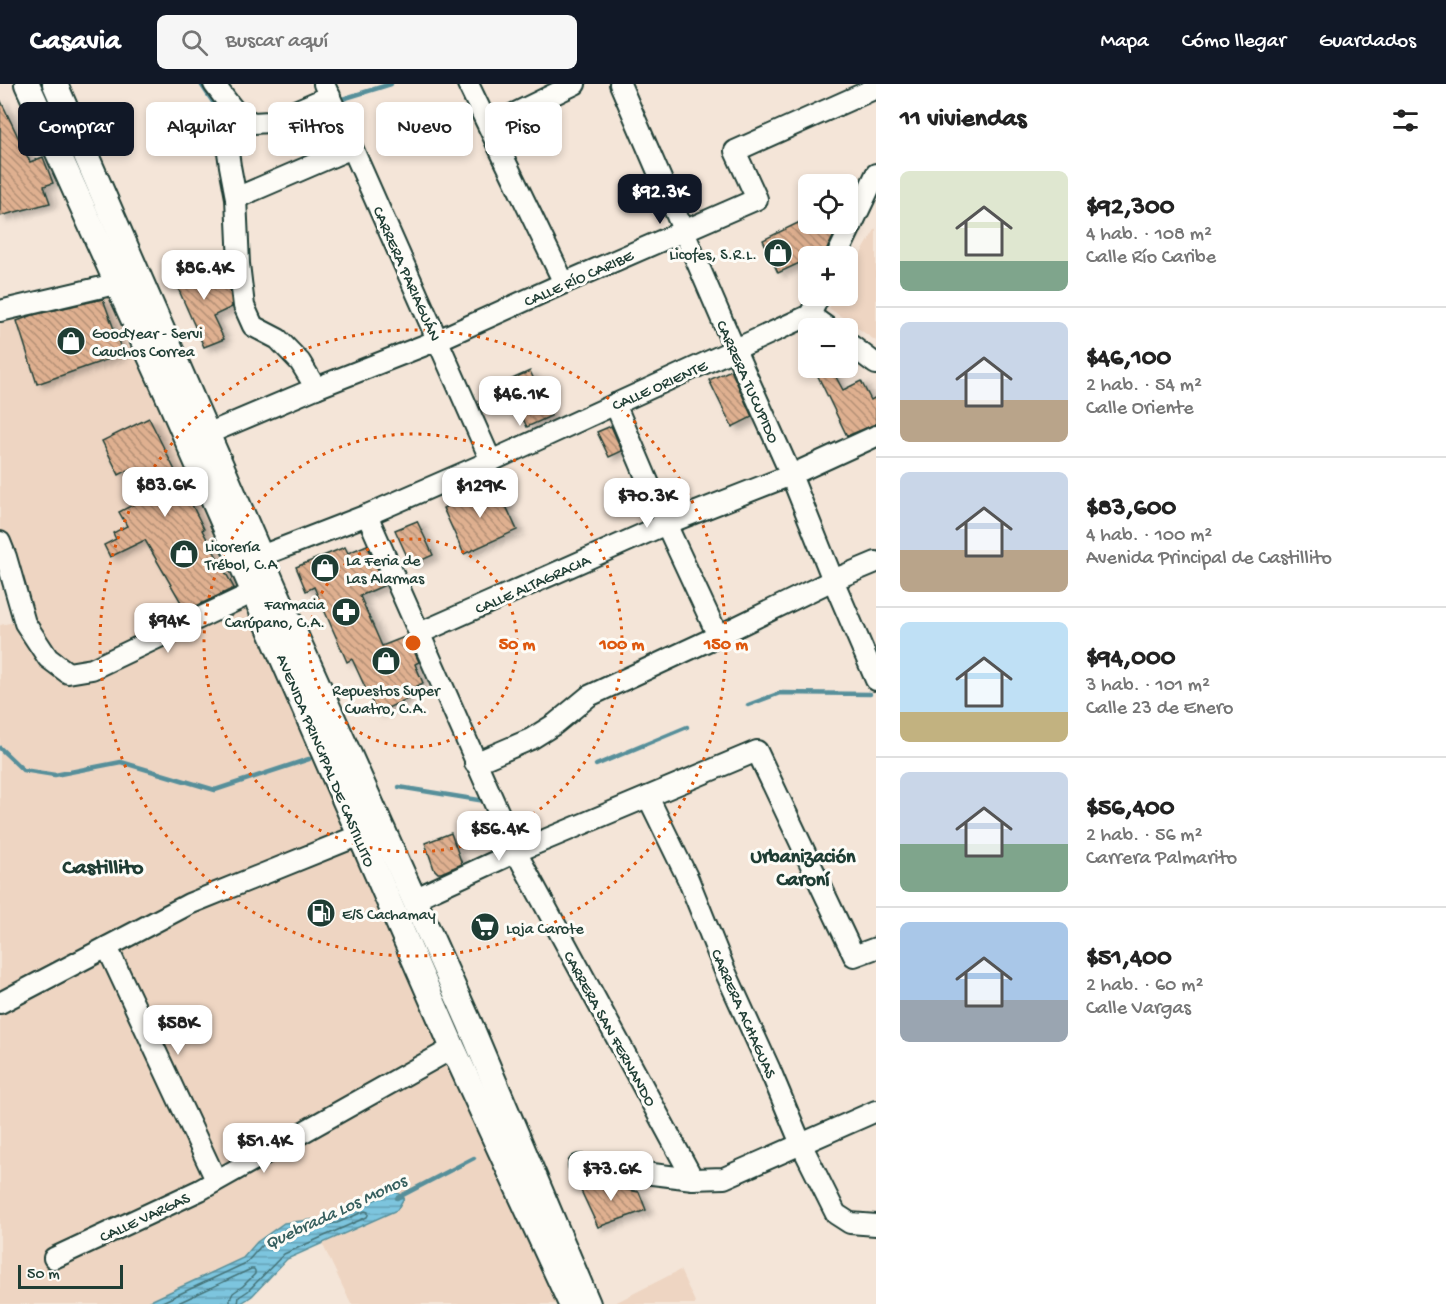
<!DOCTYPE html>
<html lang="es">
<meta charset="utf-8">
<style>
body{margin:0;font-family:"Gochi Hand",sans-serif;background:#f6f6f6;color:#222;height:100vh;display:flex;flex-direction:column;font-size:22px;white-space:nowrap}
*{box-sizing:border-box;margin:0}
p{font-size:20px;color:#767676}
.icon{flex:none;width:33px;height:33px;fill:none;stroke:currentColor;stroke-width:2;stroke-linecap:round;stroke-linejoin:round}
.map{position:relative;flex:1;overflow:hidden}
.drawer{display:flex;flex-direction:column;background:#fff;width:570px}
.drawer>*{flex:none}
.guide{position:absolute;left:18px;top:18px;width:570px;height:54px;display:flex;gap:12px}
.tools{position:absolute;left:798px;top:90px;display:grid;gap:12px}
.tools a{display:grid;place-items:center;width:60px;height:60px;border-radius:9px;background:#fff;box-shadow:0 3px 9px #0003;font-size:30px}
.scale{position:absolute;left:18px;bottom:15px;width:105px;box-sizing:border-box;padding-left:6px;border:3px solid #1f3d34;border-top:0;font-size:16px;line-height:21px;white-space:nowrap;color:#1f3d34;-webkit-text-stroke:4px #fdfcf7;paint-order:stroke}
.price{position:absolute;translate:-50% -51px;padding:0 14px;border-radius:12px;background:#fff;color:#222;font-size:20px;line-height:39px;filter:drop-shadow(0 2px 3px #0008)}
.price::after{content:'';position:absolute;left:50%;top:36px;width:18px;height:14px;margin-left:-9px;background:inherit;clip-path:polygon(0 0,100% 0,50% 100%)}
.price.current{background:#111827;color:#fff}
ul{padding:0;list-style:none}
li{display:flex;align-items:center;gap:18px;height:150px;padding:0 24px}
li+li{border-top:2px solid #e0e0e0}
li span{display:grid;place-items:center;flex:none;width:168px;height:120px;border-radius:9px;color:#555}
li>.icon{margin-inline-start:auto}
span .icon{width:72px;height:72px;fill:#fffc;stroke-width:1}
li b{font-size:26px}
h2{display:flex;justify-content:space-between;align-items:center;height:72px;padding:0 24px;font-size:26px}
.tag{padding:0 21px;border-radius:9px;background:#fff;box-shadow:0 3px 9px #0003;font-size:21px;line-height:54px}
.tag.current{background:#111827;color:#fff}
header{display:flex;align-items:center;gap:36px;box-sizing:border-box;height:84px;padding:0 30px;background:#111827;color:#fff}
header strong{font-size:28px}
nav{display:flex;gap:33px;margin-inline-start:auto;font-size:21px}
.search{width:420px;height:54px;background:#f6f6f6;display:flex;align-items:center;gap:15px;box-sizing:border-box;padding:0 21px;border-radius:9px;color:#767676;font-size:22px}
main{display:flex;flex:1;min-height:0}
.map>svg:first-child{display:block}
</style>
<header>
<strong>Casavia</strong>
<div class="search"><svg class="icon" aria-label="search" viewBox="0 0 24 24"><circle cx="10" cy="10" r="6"/><path d="M15 15l6 6"/></svg>Buscar aquí</div>
<nav><a>Mapa</a><a>Cómo llegar</a><a>Guardados</a></nav>
</header>
<main>
<div class="map">
<svg width="876" height="1220" viewBox="0 0 876 1220">
<defs>
<pattern id="water-rules" width="6" height="5" patternUnits="userSpaceOnUse" patternTransform="scale(1.5)"><rect width="6" height="5" fill="#7dc5de"/><path d="M0 2.5h6" fill="none" stroke="#66a1b5"/></pattern>
<pattern id="building-back-hatch" width="6" height="6" patternUnits="userSpaceOnUse" patternTransform="scale(1.5)"><rect width="6" height="6" fill="#dfb090"/><path d="M-1 5l2 2M0 0l6 6M5-1l2 2" fill="none" stroke="#b49076"/></pattern>
<filter id="shadow"><feDropShadow dx="6" dy="3.5" stdDeviation="3" flood-color="#0004"/></filter>
</defs>
<rect width="100%" height="100%" fill="#f4e5d8"/>
<filter id="ink" filterUnits="userSpaceOnUse"><feTurbulence type="fractalNoise" baseFrequency=".0167" numOctaves="2"/><feDisplacementMap in="SourceGraphic" scale="12" xChannelSelector="R" yChannelSelector="G"/><feConvolveMatrix kernelMatrix="1 2 1 2 8 2 1 2 1" color-interpolation-filters="sRGB"/></filter>
<g filter="url(#ink)">
<!-- built -->
<g fill="#eed5c2">
<polygon points="876,144 876,257 829,224 836,212 848,212 848,192"/>
<polygon points="115,191 571,1220 351,1220 322,1159 397,1126 395,1107 335,1133 284,1139 257,1158 243,1174 144,1220 0,1220 0,541 24,536 0,464 0,222"/>
<polygon points="680,1186 696,1220 613,1220"/>
</g>
<!-- water -->
<polygon fill="url(#water-rules)" stroke="#578f9a" stroke-width="1.5" points="395,1107 404,1114 397,1126 287,1175 252,1212 240,1220 144,1220 243,1174 257,1158 284,1139 335,1133"/>
<g fill="none" stroke-linecap="round" stroke-linejoin="round">
<!-- shore -->
<g stroke="#457378" stroke-width="1.5">
<polyline points="158,1220 246,1179 261,1162 286,1145 337,1139 365,1127 368,1128 368,1131 367,1133 284,1170 248,1207 239,1213 238,1220"/>
<polyline points="176,1220 251,1185 254,1185 255,1187 255,1190 243,1202 233,1209 230,1215 230,1220"/>
</g>
<!-- stream -->
<g stroke="#578f9a" stroke-width="4.5">
<polyline points="201,0 227,39 249,46"/>
<polyline points="336,17 391,0"/>
<polyline points="748,621 780,609 870,610"/>
<polyline points="0,664 23,686 55,691 121,678 215,706 309,675"/>
<polyline points="596,681 687,643"/>
<polyline points="399,703 485,717"/>
<polyline points="397,1114 474,1074"/>
</g>
</g>
<!-- building -->
<g fill="url(#building-back-hatch)" stroke="#1f3d34" stroke-width="1.5" filter="url(#shadow)">
<polygon points="0,15 30,78 43,73 53,99 44,102 50,119 0,132"/>
<polygon points="808,134 808,140 834,140 837,145 826,167 814,172 808,172 808,175 778,189 763,156"/>
<polygon points="205,179 213,200 226,195 230,205 232,223 213,232 224,255 204,263 173,193"/>
<polygon points="103,215 123,270 37,300 17,237 33,231"/>
<polygon points="814,284 831,284 843,306 861,297 871,316 876,313 876,340 847,352"/>
<polygon points="731,286 752,333 732,343 709,296"/>
<polygon points="530,287 551,332 527,343 505,298"/>
<polygon points="149,334 204,445 202,446 234,504 186,527 145,456 110,473 104,461 116,455 113,449 127,442 119,428 144,415 130,385 119,391 102,357"/>
<polygon points="611,342 622,367 609,373 597,348"/>
<polygon points="496,400 517,446 464,470 443,424"/>
<polygon points="417,437 433,471 411,481 395,446"/>
<polygon points="367,461 385,501 360,512 382,562 407,552 419,578 415,580 423,599 404,609 407,615 377,629 352,575 347,578 314,503 306,507 296,483 345,463 348,469"/>
<polygon points="451,749 462,780 441,789 438,789 434,785 425,759"/>
<polygon points="576,1096 639,1108 646,1126 598,1143"/>
</g>
<g fill="none" stroke-linecap="round" stroke-linejoin="round">
<!-- minor casing -->
<g stroke="#1f3d34" stroke-width="24">
<g id="minor">
<polyline points="214,0 226,16 238,31 253,39 270,38 330,12"/>
<polyline points="324,0 491,377"/>
<polyline points="468,0 564,199"/>
<polyline points="620,0 735,266 791,391 833,496 876,596"/>
<polyline points="489,42 575,0"/>
<polyline points="226,54 230,82 236,114 239,180 244,222 253,242 278,255 300,278 316,304"/>
<polyline points="236,114 352,64"/>
<polyline points="837,172 876,90"/>
<polyline points="0,227 132,196"/>
<polyline points="810,231 828,244"/>
<polyline points="810,231 819,212"/>
<polyline points="848,259 876,280"/>
<polyline points="615,320 666,440 718,552"/>
<polyline points="207,350 316,304 438,256 564,199 757,115 735,67 876,4"/>
<polyline points="367,431 516,768 693,1095"/>
<polyline points="0,458 6,473 25,539 48,574 68,589 92,585 254,508"/>
<polyline points="247,479 261,472 367,431 491,377 810,231"/>
<polyline points="420,549 666,440 791,391 876,352"/>
<polyline points="475,679 531,655 555,640 589,612 718,552 833,496 876,478"/>
<polyline points="648,713 688,795 725,887 770,986 801,1060 836,1130 850,1139 876,1141"/>
<polyline points="414,815 516,768 757,667 854,872 876,864"/>
<polyline points="107,863 216,1096"/>
<polyline points="0,919 189,820 360,751"/>
<polyline points="579,1081 693,1095 724,1094 876,1027"/>
<polyline points="54,1174 200,1106 453,964"/>
</g>
</g>
<!-- major casing -->
<g stroke="#1f3d34" stroke-width="28">
<g id="major">
<polyline points="27,0 167,310 453,964 571,1220"/>
<polyline points="55,0 274,503 469,938 588,1220"/>
</g>
</g>
<!-- minor -->
<use href="#minor" stroke="#fdfcf7" stroke-width="20"/>
<!-- major -->
<use href="#major" stroke="#fdfcf7" stroke-width="24"/>
</g>
</g>
<!-- distance rings -->
<g fill="none" stroke="#de580e" stroke-width="3" stroke-dasharray="3 6">
<circle cx="413" cy="559" r="104"/>
<circle cx="413" cy="559" r="209"/>
<circle cx="413" cy="559" r="313"/>
</g>
<!-- icons -->
<defs>
<g id="shop-disc" transform="scale(1.5)"><circle r="9.5" fill="#1f3d34" stroke="#fdfcf7"/><path d="M-5-2.5h2.3a2.7 3.5 0 0 1 5.4 0H5L5.5 6h-11ZM-1.5-2.5h3a1.5 2.3 0 0 0-3 0Z" fill="#fff"/></g>
<g id="pharmacy-disc" transform="scale(1.5)"><circle r="9.5" fill="#1f3d34" stroke="#fdfcf7"/><path d="M-2-6h4v4h4v4h-4v4h-4v-4h-4v-4h4Z" fill="#fff"/></g>
<g id="fuel-disc" transform="scale(1.5)"><circle r="9.5" fill="#1f3d34" stroke="#fdfcf7"/><path d="M-5.5-6h7V0h2V4h1.3V-2.5L3-4.5l.8-.8L6-3V5H2.5V1h-1V6h-7ZM-4.2-4.7v3.2H.2V-4.7Z" fill="#fff"/></g>
<g id="supermarket-disc" transform="scale(1.5)"><circle r="9.5" fill="#1f3d34" stroke="#fdfcf7"/><path d="M-6-5.5h2.5l.6 2H6L4.5 2H-2.5L-4.4-4H-6ZM-1.5 3.2a1.3 1.3 0 1 0 .1 0ZM3 3.2a1.3 1.3 0 1 0 .1 0Z" fill="#fff"/></g>
</defs>
<g fill-rule="evenodd">
<use href="#shop-disc" x="778" y="169"/>
<use href="#shop-disc" x="71" y="257"/>
<use href="#shop-disc" x="184" y="470"/>
<use href="#shop-disc" x="325" y="484"/>
<use href="#pharmacy-disc" x="346" y="528"/>
<use href="#shop-disc" x="386" y="577"/>
<use href="#fuel-disc" x="321" y="829"/>
<use href="#supermarket-disc" x="485" y="843"/>
</g>
<g text-anchor="middle" stroke-width="6" stroke-linejoin="round" paint-order="stroke">
<!-- poi labels -->
<g font-size="16" fill="#1f3d34" stroke="#fdfcf7" text-anchor="start">
<text x="757" y="175" text-anchor="end">Licofes, S.R.L.</text>
<text x="92" y="254">GoodYear - Servi<tspan x="92" dy="18">Cauchos Correa</tspan></text>
<text x="205" y="467">Licorería<tspan x="205" dy="18">Trébol, C.A</tspan></text>
<text x="346" y="481">La Feria de<tspan x="346" dy="18">Las Alarmas</tspan></text>
<text x="325" y="525" text-anchor="end">Farmacia<tspan x="325" dy="18">Carúpano, C.A.</tspan></text>
<text x="386" y="611" text-anchor="middle">Repuestos Super<tspan x="386" dy="18">Cuatro, C.A.</tspan></text>
<text x="342" y="835">E/S Cachamay</text>
<text x="506" y="849">Loja Carote</text>
</g>
<!-- street labels -->
<g font-size="16" fill="#1f3d34" stroke="#fdfcf7">
<text transform="translate(408 189) rotate(66)" y="6">CARRERA PARIAGUÁN</text>
<text transform="translate(578 193) rotate(-24)" y="6">CALLE RÍO CARIBE</text>
<text transform="translate(749 297) rotate(66)" y="6">CARRERA TUCUPIDO</text>
<text transform="translate(659 300) rotate(-24)" y="6">CALLE ORIENTE</text>
<text transform="translate(532 499) rotate(-24)" y="6">CALLE ALTAGRACIA</text>
<text transform="translate(327 676) rotate(67)" y="6">AVENIDA PRINCIPAL DE CASTILLITO</text>
<text transform="translate(745 929) rotate(66)" y="6">CARRERA ACHAGUAS</text>
<text transform="translate(611 944) rotate(61)" y="6">CARRERA SAN FERNANDO</text>
<text transform="translate(144 1132) rotate(-25)" y="6">CALLE VARGAS</text>
</g>
<!-- water labels -->
<g font-size="18" font-style="italic" fill="#365f5e" stroke="#fdfcf7">
<text transform="translate(335 1127) rotate(-25)" y="6">Quebrada Los Monos</text>
</g>
<!-- quarter labels -->
<g font-size="20" font-weight="bold" fill="#1f3d34" stroke="#fdfcf7">
<text x="803" y="778">Urbanización<tspan x="803" dy="23">Caroní</tspan></text>
</g>
<!-- district labels -->
<g font-size="22" font-weight="bold" fill="#1f3d34" stroke="#fdfcf7">
<text x="103" y="789">Castillito</text>
</g>
</g>
<circle cx="413" cy="559" r="9" fill="#de580e" stroke="#fdfcf7" stroke-width="3"/>
<g font-size="18" text-anchor="middle" font-weight="bold" fill="#de580e" stroke="#fdfcf7" stroke-width="6" stroke-linejoin="round" paint-order="stroke">
<text x="517" y="565">50 m</text>
<text x="622" y="565">100 m</text>
<text x="726" y="565">150 m</text>
</g>
</svg>
<div class="tools">
<a><svg class="icon" aria-label="locate" viewBox="0 0 24 24"><circle cx="12" cy="12" r="6"/><path d="M12 2v4M12 18v4M2 12h4M18 12h4"/></svg></a>
<a>+</a>
<a>−</a>
</div>
<div class="scale">50 m</div>
<b class="price current" style="left:660px;top:141px">$92.3K</b>
<b class="price" style="left:204px;top:217px">$86.4K</b>
<b class="price" style="left:520px;top:343px">$46.1K</b>
<b class="price" style="left:165px;top:434px">$83.6K</b>
<b class="price" style="left:480px;top:435px">$129K</b>
<b class="price" style="left:647px;top:445px">$70.3K</b>
<b class="price" style="left:168px;top:570px">$94K</b>
<b class="price" style="left:499px;top:778px">$56.4K</b>
<b class="price" style="left:178px;top:972px">$58K</b>
<b class="price" style="left:264px;top:1090px">$51.4K</b>
<b class="price" style="left:611px;top:1118px">$73.6K</b>
<div class="guide">
<a class="tag current">Comprar</a>
<a class="tag">Alquilar</a>
<a class="tag">Filtros</a>
<a class="tag">Nuevo</a>
<a class="tag">Piso</a>
</div>
</div>
<section class="drawer">
<h2>11 viviendas<svg class="icon" aria-label="filters" viewBox="0 0 24 24"><path d="M4 7h16M4 17h16"/><circle cx="9" cy="7" r="2"/><circle cx="15" cy="17" r="2"/></svg></h2>
<ul>
<li><span style="background:linear-gradient(#dfe7d0 75%,#7fa58c 0)"><svg class="icon" aria-label="home" viewBox="0 0 24 24"><path d="M3 11l9-7 9 7M6 9v11h12V9"/></svg></span><div><b>$92,300</b><p>4 hab. · 108 m²</p><p>Calle Río Caribe</p></div></li>
<li><span style="background:linear-gradient(#c9d6e8 65%,#b9a48a 0)"><svg class="icon" aria-label="home" viewBox="0 0 24 24"><path d="M3 11l9-7 9 7M6 9v11h12V9"/></svg></span><div><b>$46,100</b><p>2 hab. · 54 m²</p><p>Calle Oriente</p></div></li>
<li><span style="background:linear-gradient(#c9d6e8 65%,#b9a48a 0)"><svg class="icon" aria-label="home" viewBox="0 0 24 24"><path d="M3 11l9-7 9 7M6 9v11h12V9"/></svg></span><div><b>$83,600</b><p>4 hab. · 100 m²</p><p>Avenida Principal de Castillito</p></div></li>
<li><span style="background:linear-gradient(#bfe0f5 75%,#c2b280 0)"><svg class="icon" aria-label="home" viewBox="0 0 24 24"><path d="M3 11l9-7 9 7M6 9v11h12V9"/></svg></span><div><b>$94,000</b><p>3 hab. · 101 m²</p><p>Calle 23 de Enero</p></div></li>
<li><span style="background:linear-gradient(#c9d6e8 60%,#7fa58c 0)"><svg class="icon" aria-label="home" viewBox="0 0 24 24"><path d="M3 11l9-7 9 7M6 9v11h12V9"/></svg></span><div><b>$56,400</b><p>2 hab. · 56 m²</p><p>Carrera Palmarito</p></div></li>
<li><span style="background:linear-gradient(#a9c7e8 65%,#9aa5b1 0)"><svg class="icon" aria-label="home" viewBox="0 0 24 24"><path d="M3 11l9-7 9 7M6 9v11h12V9"/></svg></span><div><b>$51,400</b><p>2 hab. · 60 m²</p><p>Calle Vargas</p></div></li>
</ul>
</section>
</main>
